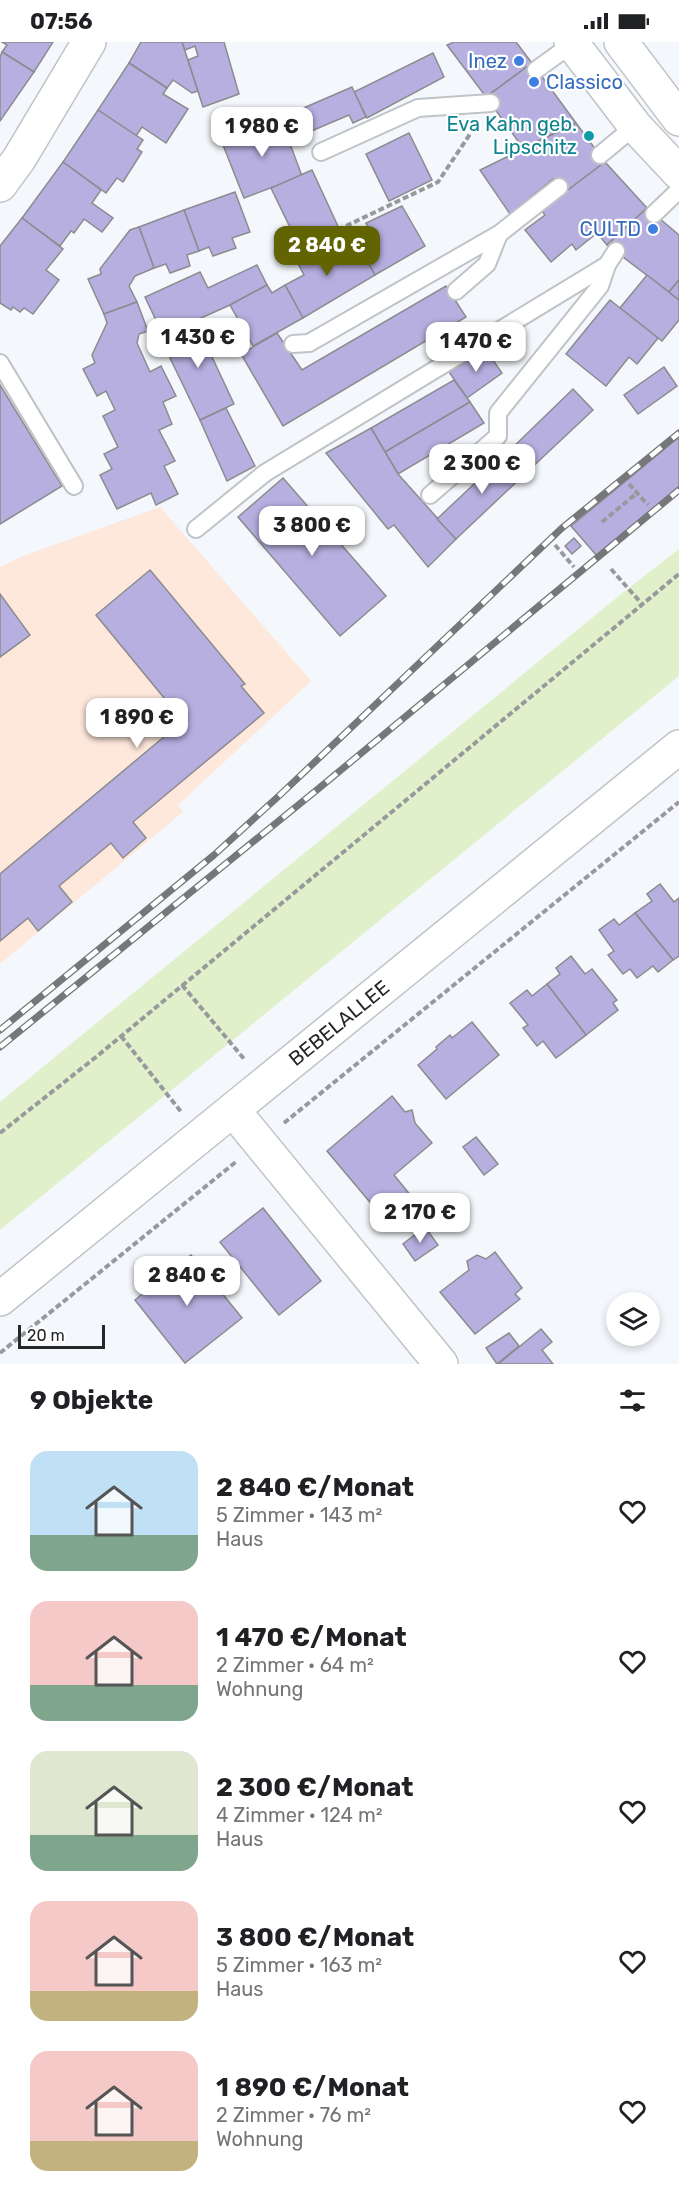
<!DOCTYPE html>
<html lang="de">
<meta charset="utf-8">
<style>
body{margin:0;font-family:Rubik,sans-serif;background:#f6f6f6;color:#202124;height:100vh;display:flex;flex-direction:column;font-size:22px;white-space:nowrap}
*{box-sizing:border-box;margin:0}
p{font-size:20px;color:#757577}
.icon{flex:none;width:33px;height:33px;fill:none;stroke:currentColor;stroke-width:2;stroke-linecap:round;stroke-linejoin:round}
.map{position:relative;height:1322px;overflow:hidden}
.panel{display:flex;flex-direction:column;background:#fff;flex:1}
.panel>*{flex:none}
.tools{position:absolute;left:606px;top:1250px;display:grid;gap:12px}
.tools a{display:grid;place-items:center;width:54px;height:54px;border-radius:50%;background:#fff;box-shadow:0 3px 9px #0003;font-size:30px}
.scale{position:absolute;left:18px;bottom:15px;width:87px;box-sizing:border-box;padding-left:6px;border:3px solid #252627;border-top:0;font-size:16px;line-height:21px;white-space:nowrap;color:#252627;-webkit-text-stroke:4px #fff;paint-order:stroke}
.price{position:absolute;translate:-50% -51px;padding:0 14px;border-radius:12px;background:#fff;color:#222;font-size:20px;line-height:39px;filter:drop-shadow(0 2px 3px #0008)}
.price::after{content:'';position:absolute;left:50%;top:36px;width:18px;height:14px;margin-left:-9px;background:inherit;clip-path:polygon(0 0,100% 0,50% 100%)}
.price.current{background:#616400;color:#fff}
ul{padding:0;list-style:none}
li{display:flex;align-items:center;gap:18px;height:150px;padding:0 30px}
li span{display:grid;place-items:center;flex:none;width:168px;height:120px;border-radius:18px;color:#555}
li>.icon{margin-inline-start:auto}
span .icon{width:72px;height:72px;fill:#fffc;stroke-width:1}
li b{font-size:26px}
h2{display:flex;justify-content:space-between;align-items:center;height:72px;padding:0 30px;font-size:26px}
.status{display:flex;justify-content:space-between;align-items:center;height:42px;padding:0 30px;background:#fff;direction:ltr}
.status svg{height:16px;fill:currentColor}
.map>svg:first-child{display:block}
</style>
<div class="status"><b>07:56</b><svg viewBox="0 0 49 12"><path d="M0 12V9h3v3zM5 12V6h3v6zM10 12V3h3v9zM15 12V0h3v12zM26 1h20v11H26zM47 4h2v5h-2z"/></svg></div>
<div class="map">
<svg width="679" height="1322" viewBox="0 0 679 1322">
<rect width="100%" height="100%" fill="#f4f7fb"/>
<!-- education -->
<polygon fill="#fee8db" points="160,465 311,639 178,763 183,770 0,922 0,525 23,514"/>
<!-- green -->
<polygon fill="#e0f0ca" points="679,507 679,634 0,1188 0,1060 620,553"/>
<!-- building -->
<g fill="#b7afe0" stroke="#8c8b8f" stroke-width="1.5">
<polygon points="2,0 53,0 34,30 2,10 7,3"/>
<polygon points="141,0 182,0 198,49 192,51 173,38 167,46 129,21"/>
<polygon points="182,0 224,0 239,52 203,65 188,18 198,14 195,4 185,8"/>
<polygon points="454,0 516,0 532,21 486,55 447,3"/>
<polygon points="2,10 34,30 0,79 0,15"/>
<polygon points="433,11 444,35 367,76 354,50"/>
<polygon points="129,21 167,46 163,52 188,67 166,101 142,85 136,94 98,68"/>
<polygon points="532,21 576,81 523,106 486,55"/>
<polygon points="352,45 366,75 353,81 349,73 309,90 299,68"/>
<polygon points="98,68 143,98 137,107 142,110 123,140 117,136 106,151 63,120"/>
<polygon points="280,75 302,134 244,156 221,98"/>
<polygon points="576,81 605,120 564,151 553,137 510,172 480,128"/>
<polygon points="409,91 432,138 389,159 366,112"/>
<polygon points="63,120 101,148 92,161 113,176 102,190 84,177 74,191 71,189 60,204 22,176"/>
<polygon points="605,120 647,166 607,203 597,191 576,208 572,202 551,220 525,188 545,173 542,169 564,151"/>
<polygon points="312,128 342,193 303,212 271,146"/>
<polygon points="235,150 250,190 232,196 236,206 213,214 209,205 199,209 184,168"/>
<polygon points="402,164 425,204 375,233 358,203 373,195 366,181"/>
<polygon points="647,166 679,193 679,238 669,250 607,203"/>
<polygon points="184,168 199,209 187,213 190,224 170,231 166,222 154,226 139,185"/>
<polygon points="22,176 63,207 46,228 59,238 33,272 24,266 20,270 13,265 11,268 0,261 0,204"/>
<polygon points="139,185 154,226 135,234 129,244 137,260 104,272 88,237 101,232 100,227 130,188"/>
<polygon points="334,201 341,213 358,203 375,233 303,276 285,243 304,233 295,216"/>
<polygon points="257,223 267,243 230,263 163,293 145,255 200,230 208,246"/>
<polygon points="647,233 679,258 679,278 662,299 620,266"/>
<polygon points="679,238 679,258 669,250"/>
<polygon points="267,243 272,251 285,243 303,276 253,304 230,263"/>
<polygon points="446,244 466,275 283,384 241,312 277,291 302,328"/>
<polygon points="610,258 658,296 637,322 629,315 606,344 566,312"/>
<polygon points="137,260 148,289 139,292 137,301 150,330 161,324 176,354 163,360 172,382 159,388 175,419 164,424 178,452 156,463 151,451 117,467 100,433 112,427 104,412 118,405 103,374 115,368 106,349 97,354 83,327 95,321 92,313 107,281 104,272"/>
<polygon points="195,278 199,287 206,284 213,297 205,300 234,362 200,378 170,316 173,314 163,293"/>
<polygon points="486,308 502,331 467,356 449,330"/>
<polygon points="664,325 677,344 638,372 624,353"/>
<polygon points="454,338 470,360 385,410 371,386"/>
<polygon points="0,343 62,444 0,482"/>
<polygon points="573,347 593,368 527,430 508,410"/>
<polygon points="470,360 484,381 398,432 385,410"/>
<polygon points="226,366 255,424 227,439 200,378"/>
<polygon points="371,386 398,432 456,497 428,525 394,483 388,487 326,411"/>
<polygon points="679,395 679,445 597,514 571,484"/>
<polygon points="508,410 527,430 456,497 437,477"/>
<polygon points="283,436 386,554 340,594 238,475"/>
<polygon points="574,496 581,504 572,512 565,504"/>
<polygon points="150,528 245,642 241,644 264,671 133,780 146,796 123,816 111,801 59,844 72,860 38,889 28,876 0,899 0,832 183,679 96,573"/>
<polygon points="0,552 30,593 0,615"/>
<polygon points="660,842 674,860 679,856 679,914 673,918 635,871 652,859 647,852"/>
<polygon points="635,871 673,918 658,930 653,924 637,936 630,927 623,932 608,913 614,909 599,888 614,877 619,883"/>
<polygon points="571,914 585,932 592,927 617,958 613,961 618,968 586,993 547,942 560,932 556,926"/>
<polygon points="547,942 586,993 556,1016 543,999 537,1004 523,986 528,983 510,961 527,948 532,954"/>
<polygon points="472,980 499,1013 446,1057 418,1023 437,1007 436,1005 450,993 452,996"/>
<polygon points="392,1054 405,1070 412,1068 415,1081 432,1101 394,1133 416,1160 389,1183 327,1109"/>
<polygon points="476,1095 498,1122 484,1133 463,1105"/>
<polygon points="263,1166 321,1239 279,1273 220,1200"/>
<polygon points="425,1185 438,1203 415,1219 403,1202"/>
<polygon points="495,1210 522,1246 515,1252 520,1257 475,1292 440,1250 469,1228 467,1219 477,1213 486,1217"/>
<polygon points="191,1213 242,1276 185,1321 135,1258 148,1247 142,1239 167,1219 173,1227"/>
<polygon points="541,1287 552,1300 542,1308 553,1322 498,1322"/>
<polygon points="509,1291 519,1304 497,1322 486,1306"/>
</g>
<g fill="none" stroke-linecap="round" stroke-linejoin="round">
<!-- lane casing -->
<g stroke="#c0c4c7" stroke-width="20">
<g id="lane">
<polyline points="536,28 572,2"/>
<polyline points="321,110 418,66 491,61"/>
<polyline points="600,113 635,84"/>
<polyline points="654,172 679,148"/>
<polyline points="456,249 487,222 499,192"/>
<polyline points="293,302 309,301 499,192 559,145"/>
<polyline points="0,321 74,444"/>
<polyline points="430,453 498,394 498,371 600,244 607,223 616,209"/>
<polyline points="196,487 265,431 607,223"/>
</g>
</g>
<!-- street casing -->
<g stroke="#c0c4c7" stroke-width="36">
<polyline id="street" points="233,1068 441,1322"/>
</g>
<!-- secondary casing -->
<g stroke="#c0c4c7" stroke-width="36">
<g id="secondary">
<polyline points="0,143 19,117 89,0"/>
<polyline points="0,1257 679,705"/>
</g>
</g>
<!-- primary casing -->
<g stroke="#c0c4c7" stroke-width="36">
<g id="primary">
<polyline points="571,0 635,84 679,131"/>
<polyline points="621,0 679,77"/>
</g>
</g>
<!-- path -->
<g stroke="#97999c" stroke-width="4" stroke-dasharray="6 3" stroke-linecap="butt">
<polyline points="346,184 438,140 474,86"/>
<polyline points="629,442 648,463"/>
<polyline points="602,480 637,451"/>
<polyline points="555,503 574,525"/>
<polyline points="611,527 642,562"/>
<polyline points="182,943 245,1018"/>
<polyline points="121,994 182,1071"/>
<polyline points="284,1081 679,760"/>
<polyline points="0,1091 96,1015 679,532"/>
<polyline points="0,1311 237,1119"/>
</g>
<!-- lane -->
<use href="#lane" stroke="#fff" stroke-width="16"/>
<!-- street -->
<use href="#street" stroke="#fff" stroke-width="33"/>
<!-- secondary -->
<use href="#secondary" stroke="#fff" stroke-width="33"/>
<!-- primary -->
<use href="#primary" stroke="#fff" stroke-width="33"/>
<!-- rail casing -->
<g stroke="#757779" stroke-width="7">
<g id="rail">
<polyline points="0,988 214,813 281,752 562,486 679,391"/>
<polyline points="0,1005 318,747 679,448"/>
</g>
</g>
<!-- rail -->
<use href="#rail" stroke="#fff" stroke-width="4.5" stroke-dasharray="14" stroke-linecap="butt"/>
</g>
<!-- markers -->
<g fill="#3f7fe0" stroke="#fff" stroke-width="2">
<circle cx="519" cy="19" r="6"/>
<circle cx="534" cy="40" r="6"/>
<circle cx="653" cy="187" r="6"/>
</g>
<circle fill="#0f9aa8" stroke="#fff" stroke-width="2" cx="589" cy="94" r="6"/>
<g text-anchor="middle" stroke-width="4.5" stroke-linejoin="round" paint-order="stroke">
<!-- shop labels -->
<g font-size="20" fill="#366cbe" stroke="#fff" text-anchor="end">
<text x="507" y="26">Inez</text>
<text x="546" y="47" text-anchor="start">Classico</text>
<text x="641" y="194">CULTD</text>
</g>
<!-- culture labels -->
<g font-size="20" fill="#0d838f" stroke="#fff" text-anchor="end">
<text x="577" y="89">Eva Kahn geb.<tspan x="577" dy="23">Lipschitz</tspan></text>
</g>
<!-- street labels -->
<g font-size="20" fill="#252627" stroke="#fff">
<text transform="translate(339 981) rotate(-39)" y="7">BEBELALLEE</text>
</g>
</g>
</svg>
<div class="tools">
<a><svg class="icon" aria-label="layers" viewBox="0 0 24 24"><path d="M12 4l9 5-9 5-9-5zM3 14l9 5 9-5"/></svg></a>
</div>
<div class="scale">20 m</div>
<b class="price" style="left:262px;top:116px">1 980 €</b>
<b class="price current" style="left:327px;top:235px">2 840 €</b>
<b class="price" style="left:198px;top:327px">1 430 €</b>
<b class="price" style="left:476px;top:331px">1 470 €</b>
<b class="price" style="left:482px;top:453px">2 300 €</b>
<b class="price" style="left:312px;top:515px">3 800 €</b>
<b class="price" style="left:137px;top:707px">1 890 €</b>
<b class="price" style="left:420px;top:1202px">2 170 €</b>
<b class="price" style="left:187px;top:1265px">2 840 €</b>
</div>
<section class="panel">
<h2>9 Objekte<svg class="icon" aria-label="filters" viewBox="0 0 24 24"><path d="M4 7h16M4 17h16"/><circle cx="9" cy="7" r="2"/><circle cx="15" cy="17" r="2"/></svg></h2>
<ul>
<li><span style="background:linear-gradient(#bfe0f5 70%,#7fa58c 0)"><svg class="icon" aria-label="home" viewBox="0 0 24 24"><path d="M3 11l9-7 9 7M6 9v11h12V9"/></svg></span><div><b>2 840 €/Monat</b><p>5 Zimmer · 143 m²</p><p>Haus</p></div><svg class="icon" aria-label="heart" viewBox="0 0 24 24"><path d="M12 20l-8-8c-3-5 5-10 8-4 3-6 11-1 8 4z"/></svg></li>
<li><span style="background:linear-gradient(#f6c9c9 70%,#7fa58c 0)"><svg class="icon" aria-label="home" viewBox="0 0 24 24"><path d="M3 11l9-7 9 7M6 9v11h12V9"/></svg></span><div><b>1 470 €/Monat</b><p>2 Zimmer · 64 m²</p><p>Wohnung</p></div><svg class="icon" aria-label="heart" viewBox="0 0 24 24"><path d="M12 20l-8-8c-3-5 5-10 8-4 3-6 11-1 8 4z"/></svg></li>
<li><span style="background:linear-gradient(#dfe7d0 70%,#7fa58c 0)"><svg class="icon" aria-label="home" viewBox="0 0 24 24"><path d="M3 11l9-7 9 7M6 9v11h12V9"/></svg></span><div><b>2 300 €/Monat</b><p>4 Zimmer · 124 m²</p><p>Haus</p></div><svg class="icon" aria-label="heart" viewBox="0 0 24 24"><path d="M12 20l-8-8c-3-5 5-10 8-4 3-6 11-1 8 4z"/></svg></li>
<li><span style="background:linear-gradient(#f6c9c9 75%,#c2b280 0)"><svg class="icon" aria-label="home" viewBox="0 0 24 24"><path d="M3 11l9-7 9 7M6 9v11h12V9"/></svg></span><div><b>3 800 €/Monat</b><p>5 Zimmer · 163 m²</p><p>Haus</p></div><svg class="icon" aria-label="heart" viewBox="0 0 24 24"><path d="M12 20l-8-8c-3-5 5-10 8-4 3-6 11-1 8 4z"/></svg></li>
<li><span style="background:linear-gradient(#f6c9c9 75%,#c2b280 0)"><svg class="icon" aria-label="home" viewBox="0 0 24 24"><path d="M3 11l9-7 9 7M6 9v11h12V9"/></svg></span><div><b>1 890 €/Monat</b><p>2 Zimmer · 76 m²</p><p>Wohnung</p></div><svg class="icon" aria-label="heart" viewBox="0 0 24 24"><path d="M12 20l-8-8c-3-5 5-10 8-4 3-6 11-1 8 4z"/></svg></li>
</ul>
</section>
